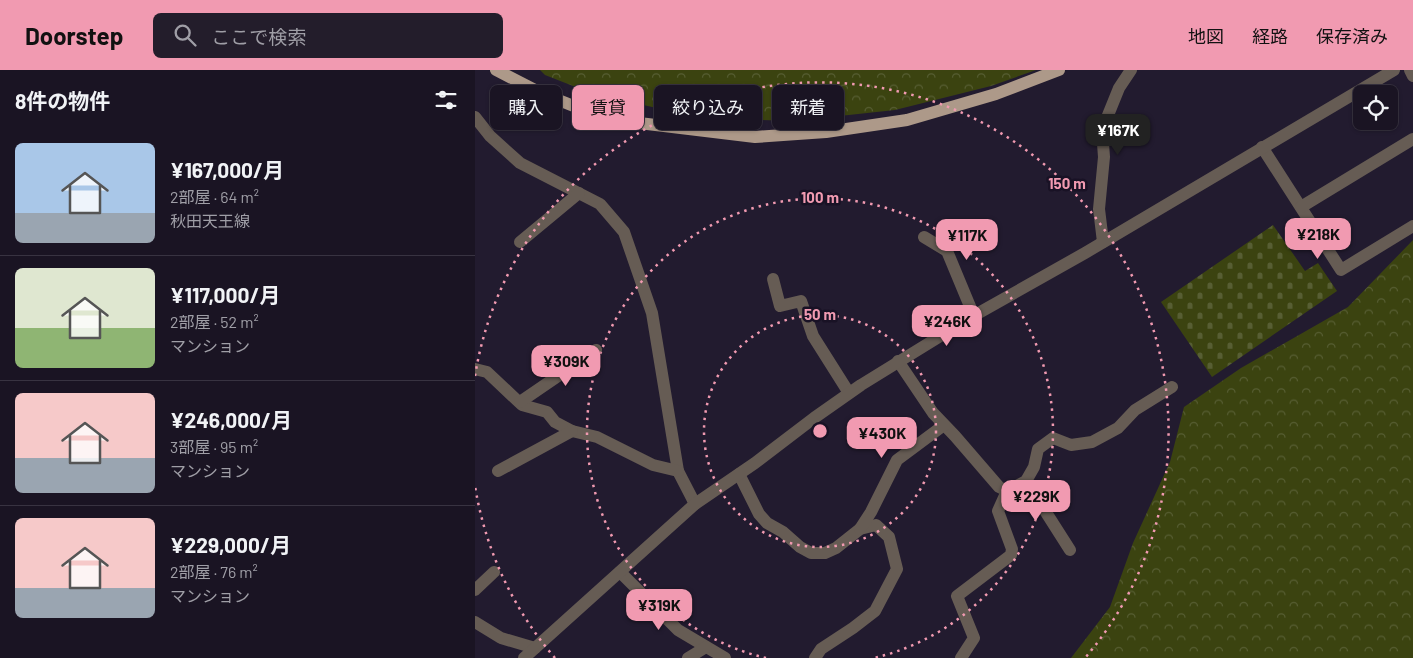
<!DOCTYPE html>
<html lang="ja">
<meta charset="utf-8">
<style>
body{margin:0;font-family:Barlow,"Noto Sans JP",sans-serif;background:#231d2b;color:#f1f3f6;height:100vh;display:flex;flex-direction:column;font-size:19px;white-space:nowrap}
*{box-sizing:border-box;margin:0}
p{font-size:16px;color:#9f9ea6}
.icon{flex:none;width:28px;height:28px;fill:none;stroke:currentColor;stroke-width:2;stroke-linecap:round;stroke-linejoin:round}
.map{position:relative;flex:1;overflow:hidden}
.side{display:flex;flex-direction:column;background:#1a1423;width:475px}
.side>*{flex:none}
.guide{position:absolute;left:15px;top:15px;width:475px;height:45px;display:flex;gap:10px}
.buttons{position:absolute;left:878px;top:15px;display:grid;gap:10px}
.buttons a{display:grid;place-items:center;width:45px;height:45px;border-radius:8px;background:#1a1423;box-shadow:0 1px 4px #0004,0 0 0 1px #383341;font-size:25px}
.price{position:absolute;translate:-50% -42px;padding:0 11px;border-radius:10px;background:#f19ab1;color:#111;font-size:16px;line-height:32px;filter:drop-shadow(0 1px 2px #0008)}
.price::after{content:'';position:absolute;left:50%;top:30px;width:15px;height:11px;margin-left:-8px;background:inherit;clip-path:polygon(0 0,100% 0,50% 100%)}
.price.active{background:#222;color:#fff}
ul{padding:0;list-style:none}
li{display:flex;align-items:center;gap:15px;height:125px;padding:0 15px}
li+li{border-top:1px solid #383341}
li span{display:grid;place-items:center;flex:none;width:140px;height:100px;border-radius:8px;color:#555}
li>.icon{margin-inline-start:auto}
span .icon{width:60px;height:60px;fill:#fffc;stroke-width:1}
li b{font-size:21px}
h2{display:flex;justify-content:space-between;align-items:center;height:60px;padding:0 15px;font-size:21px}
.pill{padding:0 18px;border-radius:8px;background:#1a1423;box-shadow:0 1px 4px #0004,0 0 0 1px #383341;font-size:18px;line-height:45px}
.pill.active{background:#f19ab1;color:#111}
header{display:flex;align-items:center;gap:30px;box-sizing:border-box;height:70px;padding:0 25px;background:#f19ab1;color:#111}
header strong{font-size:24px}
nav{display:flex;gap:28px;margin-inline-start:auto;font-size:18px}
.search{width:350px;height:45px;background:#231d2b;display:flex;align-items:center;gap:12px;box-sizing:border-box;padding:0 18px;border-radius:8px;color:#9f9ea6;font-size:19px}
main{display:flex;flex:1;min-height:0}
.map>svg:first-child{display:block}
</style>
<header>
<strong>Doorstep</strong>
<div class="search"><svg class="icon" aria-label="search" viewBox="0 0 24 24"><circle cx="10" cy="10" r="6"/><path d="M15 15l6 6"/></svg>ここで検索</div>
<nav><a>地図</a><a>経路</a><a>保存済み</a></nav>
</header>
<main>
<section class="side">
<h2>8件の物件<svg class="icon" aria-label="filters" viewBox="0 0 24 24"><path d="M4 7h16M4 17h16"/><circle cx="9" cy="7" r="2"/><circle cx="15" cy="17" r="2"/></svg></h2>
<ul>
<li><span style="background:linear-gradient(#a9c7e8 70%,#9aa5b1 0)"><svg class="icon" aria-label="home" viewBox="0 0 24 24"><path d="M3 11l9-7 9 7M6 9v11h12V9"/></svg></span><div><b>¥167,000/月</b><p>2部屋 · 64 m²</p><p>秋田天王線</p></div></li>
<li><span style="background:linear-gradient(#dfe7d0 60%,#8fb573 0)"><svg class="icon" aria-label="home" viewBox="0 0 24 24"><path d="M3 11l9-7 9 7M6 9v11h12V9"/></svg></span><div><b>¥117,000/月</b><p>2部屋 · 52 m²</p><p>マンション</p></div></li>
<li><span style="background:linear-gradient(#f6c9c9 65%,#9aa5b1 0)"><svg class="icon" aria-label="home" viewBox="0 0 24 24"><path d="M3 11l9-7 9 7M6 9v11h12V9"/></svg></span><div><b>¥246,000/月</b><p>3部屋 · 95 m²</p><p>マンション</p></div></li>
<li><span style="background:linear-gradient(#f6c9c9 70%,#9aa5b1 0)"><svg class="icon" aria-label="home" viewBox="0 0 24 24"><path d="M3 11l9-7 9 7M6 9v11h12V9"/></svg></span><div><b>¥229,000/月</b><p>2部屋 · 76 m²</p><p>マンション</p></div></li>
</ul>
</section>
<div class="map">
<svg width="938" height="588" viewBox="0 0 938 588">
<defs>
<pattern id="forest-crowns" width="20" height="18" patternUnits="userSpaceOnUse" patternTransform="scale(1.25)"><rect width="20" height="18" fill="#3b4310"/><path d="M2 6a3 3 0 1 1 6 0M12 15a3 3 0 1 1 6 0" fill="none" stroke="#575e33"/></pattern>
<pattern id="cemetery-stones" width="16" height="16" patternUnits="userSpaceOnUse" patternTransform="scale(1.25)"><rect width="16" height="16" fill="#3b4310"/><path d="M2 7V4a2 2 0 0 1 4 0v3zM10 15v-3a2 2 0 0 1 4 0v3z" fill="#575e33"/></pattern>
</defs>
<rect width="100%" height="100%" fill="#221b2f"/>
<!-- forest -->
<g fill="url(#forest-crowns)">
<polygon points="65,0 561,0 516,16 420,40 318,51 257,49 186,39 116,23 70,5"/>
<polygon points="938,170 938,588 596,588 635,537 658,473 695,392 709,337 766,298 873,237"/>
</g>
<!-- cemetery -->
<polygon fill="url(#cemetery-stones)" points="798,155 830,201 843,193 862,221 737,307 686,232"/>
<g fill="none" stroke-linecap="round" stroke-linejoin="round">
<!-- minor -->
<g stroke="#665c54" stroke-width="12">
<polyline points="935,0 938,6"/>
<polyline points="0,47 15,66 45,93 125,134 149,162 177,243 203,401 220,434"/>
<polyline points="787,77 866,200 938,156"/>
<polyline points="826,137 938,69"/>
<polyline points="449,167 472,181 499,246"/>
<polyline points="45,172 104,123"/>
<polyline points="628,172 624,139 629,87 627,60 644,18 656,0"/>
<polyline points="298,209 305,236 326,231 338,266 374,323"/>
<polyline points="423,291 458,343 480,366 524,417 532,421 551,411 559,397 563,379 578,368 596,375 617,372 643,358 660,340 697,317"/>
<polyline points="0,299 12,302 47,335 72,342 80,352 97,361 122,367 178,395 203,401"/>
<polyline points="45,332 121,280"/>
<polyline points="23,401 97,361"/>
<polyline points="264,404 284,444 292,453 308,462 325,477 336,483 350,483 361,478 385,459 401,455 414,467 422,499 400,541 378,558 346,579 340,588"/>
<polyline points="551,411 595,480"/>
<polyline points="385,459 396,442 422,390 469,355"/>
<polyline points="145,502 203,560 250,588"/>
<polyline points="0,520 19,502"/>
<polyline points="0,552 26,568 60,578"/>
<polyline points="213,588 231,577"/>
<polyline points="486,588 499,568 482,526 536,485 537,479 523,441 532,421"/>
</g>
<!-- tertiary -->
<polyline stroke="#665c54" stroke-width="12" points="49,588 220,434 280,393 339,348 386,315 493,249 610,183 919,0"/>
<!-- primary -->
<polyline stroke="#ad9989" stroke-width="12" points="21,0 66,23 131,49 280,67 351,62 432,50 521,24 584,0"/>
</g>
<!-- distance rings -->
<g fill="none" stroke="#f19ab1" stroke-width="2.5" stroke-dasharray="2.5 5">
<circle cx="345" cy="361" r="116"/>
<path d="M291 588A233 233 0 1 1 399 588"/>
<path d="M80 588A349 349 0 0 1 0 416M0 306A349 349 0 1 1 610 588"/>
</g>
<circle cx="345" cy="361" r="8" fill="#f19ab1" stroke="#191225" stroke-width="2.5"/>
<g font-size="15" text-anchor="middle" font-weight="bold" fill="#f19ab1" stroke="#191225" stroke-width="5" stroke-linejoin="round" paint-order="stroke">
<text x="592" y="119">150 m</text>
<text x="345" y="133">100 m</text>
<text x="345" y="250">50 m</text>
</g>
</svg>
<div class="buttons">
<a><svg class="icon" aria-label="locate" viewBox="0 0 24 24"><circle cx="12" cy="12" r="6"/><path d="M12 2v4M12 18v4M2 12h4M18 12h4"/></svg></a>
</div>
<b class="price active" style="left:643px;top:86px">¥167K</b>
<b class="price" style="left:843px;top:190px">¥218K</b>
<b class="price" style="left:492px;top:191px">¥117K</b>
<b class="price" style="left:472px;top:277px">¥246K</b>
<b class="price" style="left:91px;top:317px">¥309K</b>
<b class="price" style="left:407px;top:389px">¥430K</b>
<b class="price" style="left:561px;top:452px">¥229K</b>
<b class="price" style="left:184px;top:561px">¥319K</b>
<div class="guide">
<a class="pill">購入</a>
<a class="pill active">賃貸</a>
<a class="pill">絞り込み</a>
<a class="pill">新着</a>
</div>
</div>
</main>
